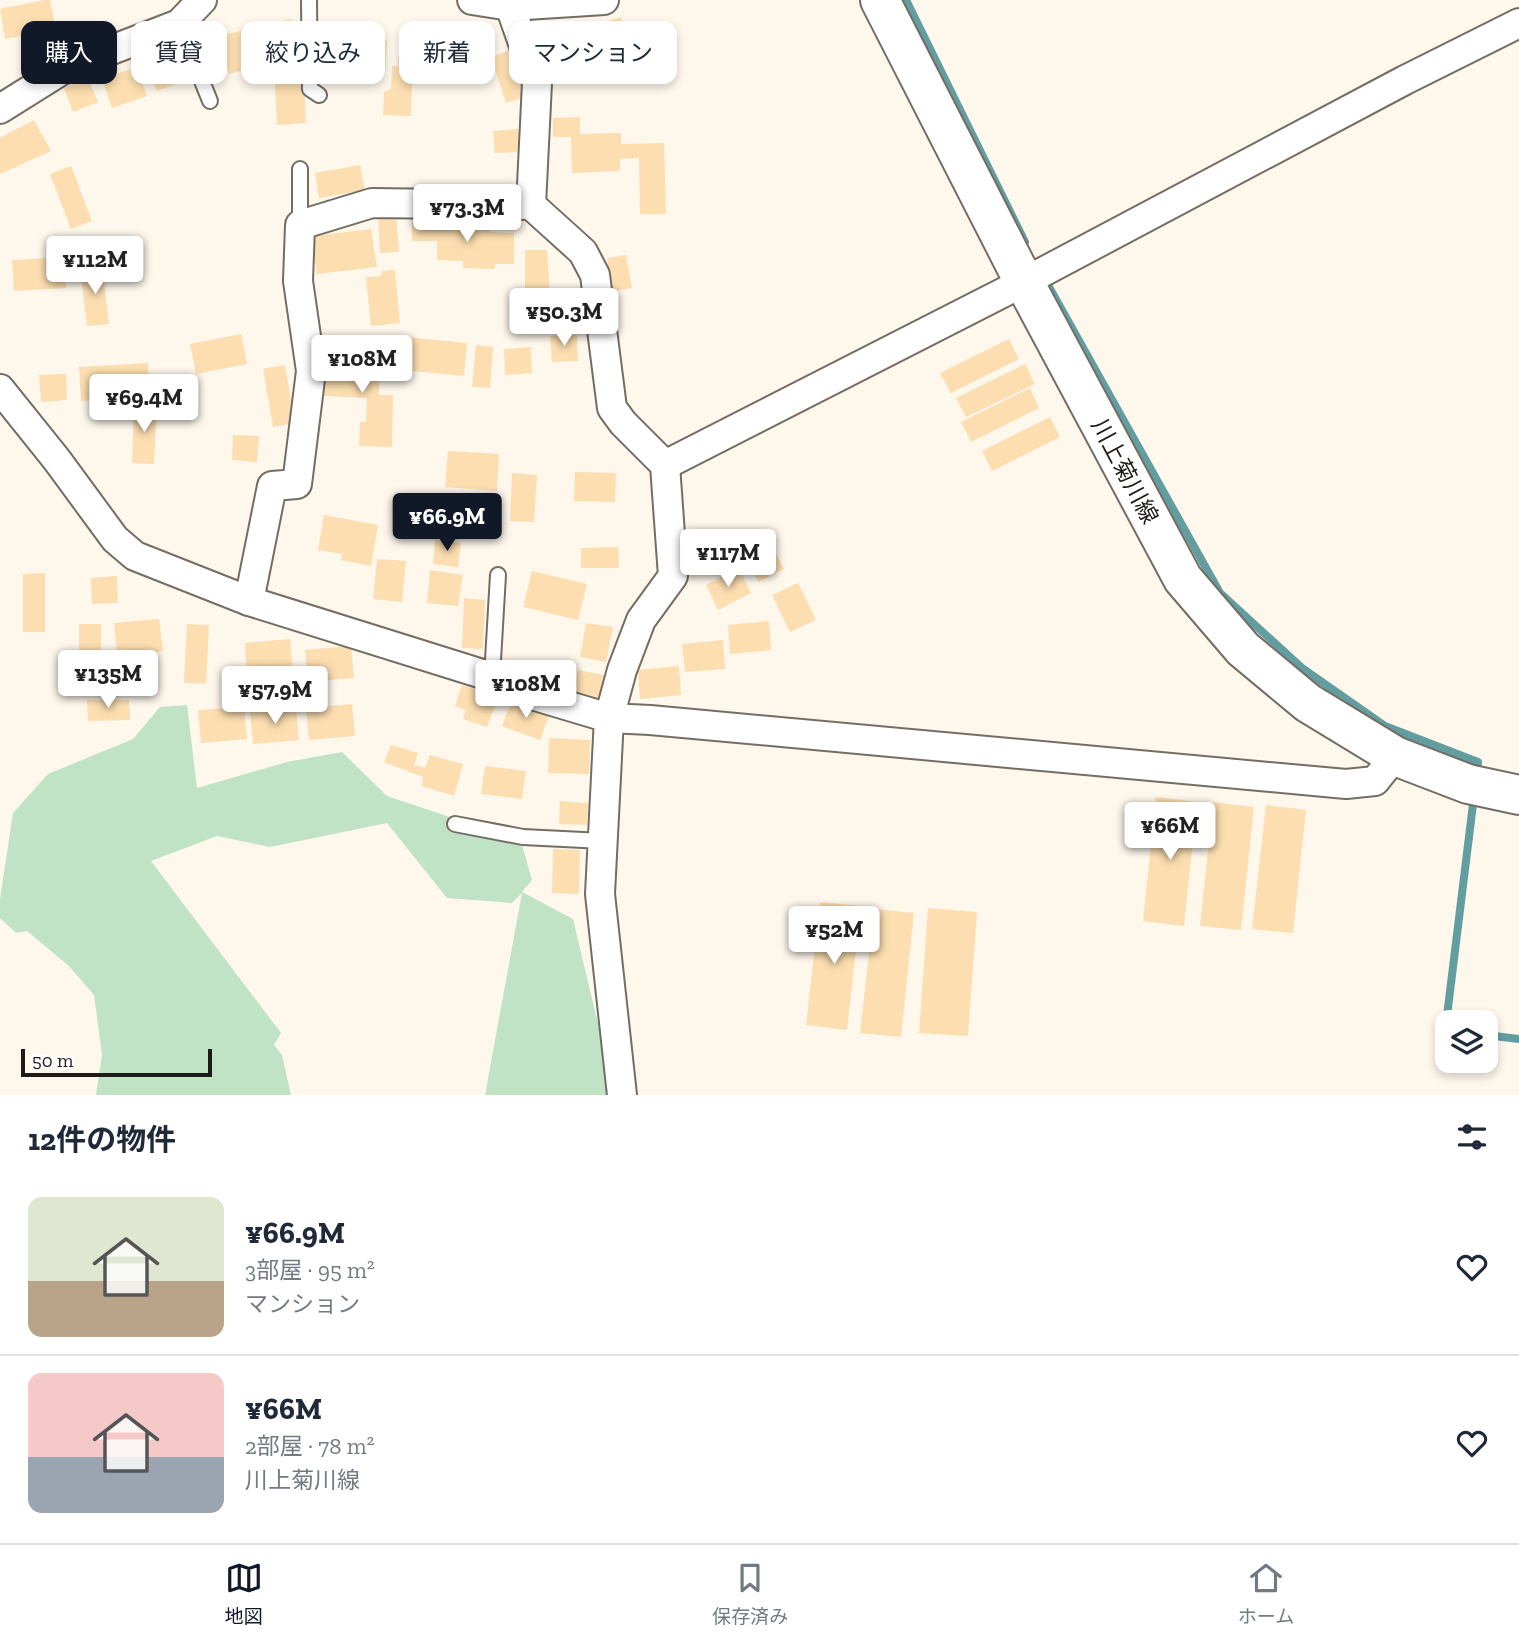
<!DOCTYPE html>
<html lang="ja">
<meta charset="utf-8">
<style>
body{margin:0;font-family:"Zilla Slab","Noto Sans JP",serif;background:#f2f2f3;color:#1f2937;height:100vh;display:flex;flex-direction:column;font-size:26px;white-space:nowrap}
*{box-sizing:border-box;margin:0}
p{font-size:23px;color:#747a83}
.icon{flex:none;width:38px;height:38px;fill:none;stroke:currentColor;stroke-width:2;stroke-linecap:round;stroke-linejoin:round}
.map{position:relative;height:1095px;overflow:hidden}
.drawer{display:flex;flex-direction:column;background:#fff;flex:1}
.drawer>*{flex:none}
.top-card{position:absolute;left:21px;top:21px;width:700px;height:63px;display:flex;gap:14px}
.tools{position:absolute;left:1435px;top:1010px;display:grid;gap:14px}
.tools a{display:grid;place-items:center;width:63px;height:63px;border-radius:14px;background:#fff;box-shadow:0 4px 10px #0003;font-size:35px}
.scale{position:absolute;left:21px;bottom:18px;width:191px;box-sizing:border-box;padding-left:7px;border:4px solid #1d1a17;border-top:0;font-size:19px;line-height:24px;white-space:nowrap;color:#1d1a17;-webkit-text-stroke:5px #fff;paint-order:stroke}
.price{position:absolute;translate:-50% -60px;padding:0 16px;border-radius:7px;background:#fff;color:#222;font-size:23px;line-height:46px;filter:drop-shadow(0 2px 4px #0008)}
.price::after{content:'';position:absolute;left:50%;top:42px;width:21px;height:16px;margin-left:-10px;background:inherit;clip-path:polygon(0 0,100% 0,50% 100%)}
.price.active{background:#111827;color:#fff}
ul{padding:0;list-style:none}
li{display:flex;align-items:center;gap:21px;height:175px;padding:0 28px}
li+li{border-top:2px solid #e0e1e3}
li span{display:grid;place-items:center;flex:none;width:196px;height:140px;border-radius:14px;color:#555}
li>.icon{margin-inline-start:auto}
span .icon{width:84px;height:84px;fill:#fffc;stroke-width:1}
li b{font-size:30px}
h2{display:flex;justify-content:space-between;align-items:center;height:84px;padding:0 28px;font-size:30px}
.chip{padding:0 24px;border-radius:14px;background:#fff;box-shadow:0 4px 10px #0003;font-size:24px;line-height:63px}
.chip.active{background:#111827;color:#fff}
.dock{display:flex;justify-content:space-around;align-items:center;height:98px;border-top:2px solid #e0e1e3;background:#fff;font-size:19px;color:#747a83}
.dock a{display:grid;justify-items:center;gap:4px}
.dock .active{color:#111827}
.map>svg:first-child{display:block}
</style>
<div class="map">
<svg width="1519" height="1095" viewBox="0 0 1519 1095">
<rect width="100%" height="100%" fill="#fef7ec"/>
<!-- green -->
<polygon fill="#bfe3c4" points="187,705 197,788 287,762 342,752 387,796 521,841 532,880 522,892 573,919 615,1095 485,1095 522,893 512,903 447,898 387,823 270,847 217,836 151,861 281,1033 274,1045 282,1055 291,1095 96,1095 102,1055 94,995 69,966 27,931 16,933 0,918 0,899 13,813 48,774 133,739 160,707"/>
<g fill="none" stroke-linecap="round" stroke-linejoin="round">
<!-- stream -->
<g stroke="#629ea0" stroke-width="8">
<polyline points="906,0 1025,242"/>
<polyline points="1044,278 1220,593 1302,668 1385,726 1478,762 1476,777"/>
<polyline points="1447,1032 1445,1032 1474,796"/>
<polyline points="1486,1035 1519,1039"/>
</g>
</g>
<!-- building -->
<g fill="#fcdeb0">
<polygon points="45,0 50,0 56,29 5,39 0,9"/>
<polygon points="621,17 632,52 608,59 598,24"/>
<polygon points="291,19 297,56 229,74 219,36"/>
<polygon points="459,31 460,35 480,32 486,65 433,75 425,37"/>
<polygon points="324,38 387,41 385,74 363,73 362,80 343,79 344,69 322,68"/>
<polygon points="513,49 528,96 506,103 491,57"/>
<polygon points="172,58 182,82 157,91 147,67"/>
<polygon points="398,58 413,58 411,116 383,115 384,92 391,89 392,66 398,66"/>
<polygon points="136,67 147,96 112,108 102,79"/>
<polygon points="88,78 98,102 73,112 64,88"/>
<polygon points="304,82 306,123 277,125 275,83"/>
<polygon points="580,117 580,134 621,133 621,144 664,143 666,214 640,214 639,158 620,159 620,171 572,173 571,137 553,137 553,118"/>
<polygon points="34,120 51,151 0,174 0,138"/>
<polygon points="518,129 520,152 495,153 493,131"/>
<polygon points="360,165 365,190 319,198 315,173"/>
<polygon points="71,166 92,221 71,229 50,174"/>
<polygon points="396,214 399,252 380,253 378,215"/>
<polygon points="412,221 471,222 470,228 490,229 490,232 514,233 514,264 495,264 495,269 463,268 463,261 437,260 437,241 412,241"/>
<polygon points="371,229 377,267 317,274 311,236"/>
<polygon points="525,250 547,250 550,293 525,293"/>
<polygon points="626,255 632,288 612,291 607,258"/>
<polygon points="64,257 66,288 14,291 12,260"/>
<polygon points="102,266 109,324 87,326 80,269"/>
<polygon points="395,270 400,323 371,326 366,277 381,276 382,271"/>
<polygon points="241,334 247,364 196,374 190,344"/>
<polygon points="577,335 578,361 552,362 550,336"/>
<polygon points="406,337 467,343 464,376 403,370"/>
<polygon points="1009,339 1019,359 951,393 940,373"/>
<polygon points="476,345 493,347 490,388 472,387"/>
<polygon points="531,347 532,373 505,375 504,349"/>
<polygon points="324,357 380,358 379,395 393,395 392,447 359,446 360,422 366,422 367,398 323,396"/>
<polygon points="148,363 149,385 131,386 131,398 81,401 79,367"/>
<polygon points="1025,364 1035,384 966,417 956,398"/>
<polygon points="285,365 295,423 273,427 263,369"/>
<polygon points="66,374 67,400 41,402 39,375"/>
<polygon points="1030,388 1039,408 971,442 961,422"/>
<polygon points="134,404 157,405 154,464 132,463"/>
<polygon points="1050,417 1060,437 992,471 982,451"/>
<polygon points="233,435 259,436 257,462 232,460"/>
<polygon points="448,451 499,454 497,491 445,487"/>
<polygon points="575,472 616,473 615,502 574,501"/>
<polygon points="512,473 537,475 534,522 510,521"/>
<polygon points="324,515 378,525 371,566 341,560 342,554 318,550"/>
<polygon points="766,532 784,569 758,582 740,545"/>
<polygon points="435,540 461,543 458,567 433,564"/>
<polygon points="618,547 619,568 581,568 581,548"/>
<polygon points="377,559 406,561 402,602 373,599"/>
<polygon points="739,568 751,593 718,610 706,585"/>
<polygon points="430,570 463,575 458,606 427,603"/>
<polygon points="532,571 587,584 578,620 523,607"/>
<polygon points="45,573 45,632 23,632 23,574"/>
<polygon points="117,576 118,603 92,604 91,578"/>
<polygon points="798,583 816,620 790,632 772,595"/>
<polygon points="464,598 485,600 483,649 462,648"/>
<polygon points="159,619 163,651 117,655 114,623"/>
<polygon points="769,621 771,650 730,654 728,625"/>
<polygon points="586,623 613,627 606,662 580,657"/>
<polygon points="79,624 101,624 101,661 79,662"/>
<polygon points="187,624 209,625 206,684 184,683"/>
<polygon points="290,639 293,671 247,676 245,643"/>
<polygon points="723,640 725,669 685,672 682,644"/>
<polygon points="351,646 354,678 308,682 305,650"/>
<polygon points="679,666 681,695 640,699 638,670"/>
<polygon points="578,670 604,675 597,704 572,698"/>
<polygon points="462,685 498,698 487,727 463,719 466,710 455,706"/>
<polygon points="512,699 550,713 540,740 502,726"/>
<polygon points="87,700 129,700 130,720 88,721"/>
<polygon points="352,704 355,736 309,740 306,708"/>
<polygon points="244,707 247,739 201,743 198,710"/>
<polygon points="296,707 299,740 253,744 250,712"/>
<polygon points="549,738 590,740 589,774 548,773"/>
<polygon points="391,745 418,753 414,765 425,768 430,755 463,764 454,796 422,786 423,777 384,762"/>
<polygon points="485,766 526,771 522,799 481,794"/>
<polygon points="1156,797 1197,802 1184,926 1143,921"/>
<polygon points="560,801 588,803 587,825 559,824"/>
<polygon points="1213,802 1254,807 1241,930 1200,926"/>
<polygon points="1266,805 1306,810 1293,933 1252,929"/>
<polygon points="553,849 580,850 579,894 552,893"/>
<polygon points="820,902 861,906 847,1030 806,1025"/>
<polygon points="928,908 977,912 968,1036 919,1033"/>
<polygon points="874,909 914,913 901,1037 860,1033"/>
</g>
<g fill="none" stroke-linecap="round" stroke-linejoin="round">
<!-- service casing -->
<g stroke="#736d64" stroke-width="18">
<g id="service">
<polyline points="309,0 310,89 319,95"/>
<polyline points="179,24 210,101"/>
<polyline points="300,169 300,225"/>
<polyline points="492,677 498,575"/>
<polyline points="455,824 523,837 603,841"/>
</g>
</g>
<!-- minor casing -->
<g stroke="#736d64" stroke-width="32">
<g id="minor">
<polyline points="472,0 510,6 604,0"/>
<polyline points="510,6 537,83 531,205"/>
<polyline points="0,109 67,67 179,24 202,0"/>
<polyline points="0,389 57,460 115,539 135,556 249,601 492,677 532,695 609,718 650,720 1346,784 1375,781 1395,756"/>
<polyline points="665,465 1024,282 1405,80 1519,23"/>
<polyline points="249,601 272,486 297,484 311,371 298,281 300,225 372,203 531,205 583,252 595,275 612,408 623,423 665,465 673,576 641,620 622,670 609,718 600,894 622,1095"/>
</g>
</g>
<!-- secondary casing -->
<g stroke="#736d64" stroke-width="42">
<polyline id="secondary" points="880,0 1024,282 1183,579 1243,649 1308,703 1395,756 1468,784 1519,795"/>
</g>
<!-- service -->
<use href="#service" stroke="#fff" stroke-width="14"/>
<!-- minor -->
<use href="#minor" stroke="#fff" stroke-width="28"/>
<!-- secondary -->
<use href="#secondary" stroke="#fff" stroke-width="38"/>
</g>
<g text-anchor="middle" stroke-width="5" stroke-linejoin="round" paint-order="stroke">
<!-- street labels -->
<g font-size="23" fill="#1d1a17" stroke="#fff">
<text transform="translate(1125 471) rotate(62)" y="8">川上菊川線</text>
</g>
</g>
</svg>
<div class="tools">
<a><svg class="icon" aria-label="layers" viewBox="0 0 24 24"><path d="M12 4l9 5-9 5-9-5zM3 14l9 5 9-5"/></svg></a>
</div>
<div class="scale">50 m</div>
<b class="price" style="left:467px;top:244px">¥73.3M</b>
<b class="price" style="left:95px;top:296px">¥112M</b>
<b class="price" style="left:564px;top:348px">¥50.3M</b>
<b class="price" style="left:362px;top:395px">¥108M</b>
<b class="price" style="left:144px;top:434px">¥69.4M</b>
<b class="price active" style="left:447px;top:553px">¥66.9M</b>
<b class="price" style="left:728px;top:589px">¥117M</b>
<b class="price" style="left:108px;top:710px">¥135M</b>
<b class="price" style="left:526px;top:720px">¥108M</b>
<b class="price" style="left:275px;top:726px">¥57.9M</b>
<b class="price" style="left:1170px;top:862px">¥66M</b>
<b class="price" style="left:834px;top:966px">¥52M</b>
<div class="top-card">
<a class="chip active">購入</a>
<a class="chip">賃貸</a>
<a class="chip">絞り込み</a>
<a class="chip">新着</a>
<a class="chip">マンション</a>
</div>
</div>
<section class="drawer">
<h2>12件の物件<svg class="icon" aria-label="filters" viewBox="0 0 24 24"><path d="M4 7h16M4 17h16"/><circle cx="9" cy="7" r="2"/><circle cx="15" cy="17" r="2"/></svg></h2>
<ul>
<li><span style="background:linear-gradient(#dfe7d0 60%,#b9a48a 0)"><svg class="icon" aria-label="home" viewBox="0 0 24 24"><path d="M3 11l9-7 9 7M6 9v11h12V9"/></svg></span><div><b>¥66.9M</b><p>3部屋 · 95 m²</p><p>マンション</p></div><svg class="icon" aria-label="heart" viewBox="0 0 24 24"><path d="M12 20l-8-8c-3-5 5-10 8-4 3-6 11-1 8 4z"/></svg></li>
<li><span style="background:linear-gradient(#f6c9c9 60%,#9aa5b1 0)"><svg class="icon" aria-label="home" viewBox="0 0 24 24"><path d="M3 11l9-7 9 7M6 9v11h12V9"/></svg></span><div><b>¥66M</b><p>2部屋 · 78 m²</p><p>川上菊川線</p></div><svg class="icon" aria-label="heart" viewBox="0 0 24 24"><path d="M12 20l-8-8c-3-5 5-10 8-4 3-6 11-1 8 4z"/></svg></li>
</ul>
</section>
<nav class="dock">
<a class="active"><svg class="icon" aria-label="map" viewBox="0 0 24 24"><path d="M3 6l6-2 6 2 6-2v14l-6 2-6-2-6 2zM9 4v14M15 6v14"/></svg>地図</a>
<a><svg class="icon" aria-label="saved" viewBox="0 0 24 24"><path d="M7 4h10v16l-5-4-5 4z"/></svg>保存済み</a>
<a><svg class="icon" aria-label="home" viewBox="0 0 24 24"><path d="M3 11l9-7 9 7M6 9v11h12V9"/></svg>ホーム</a>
</nav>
